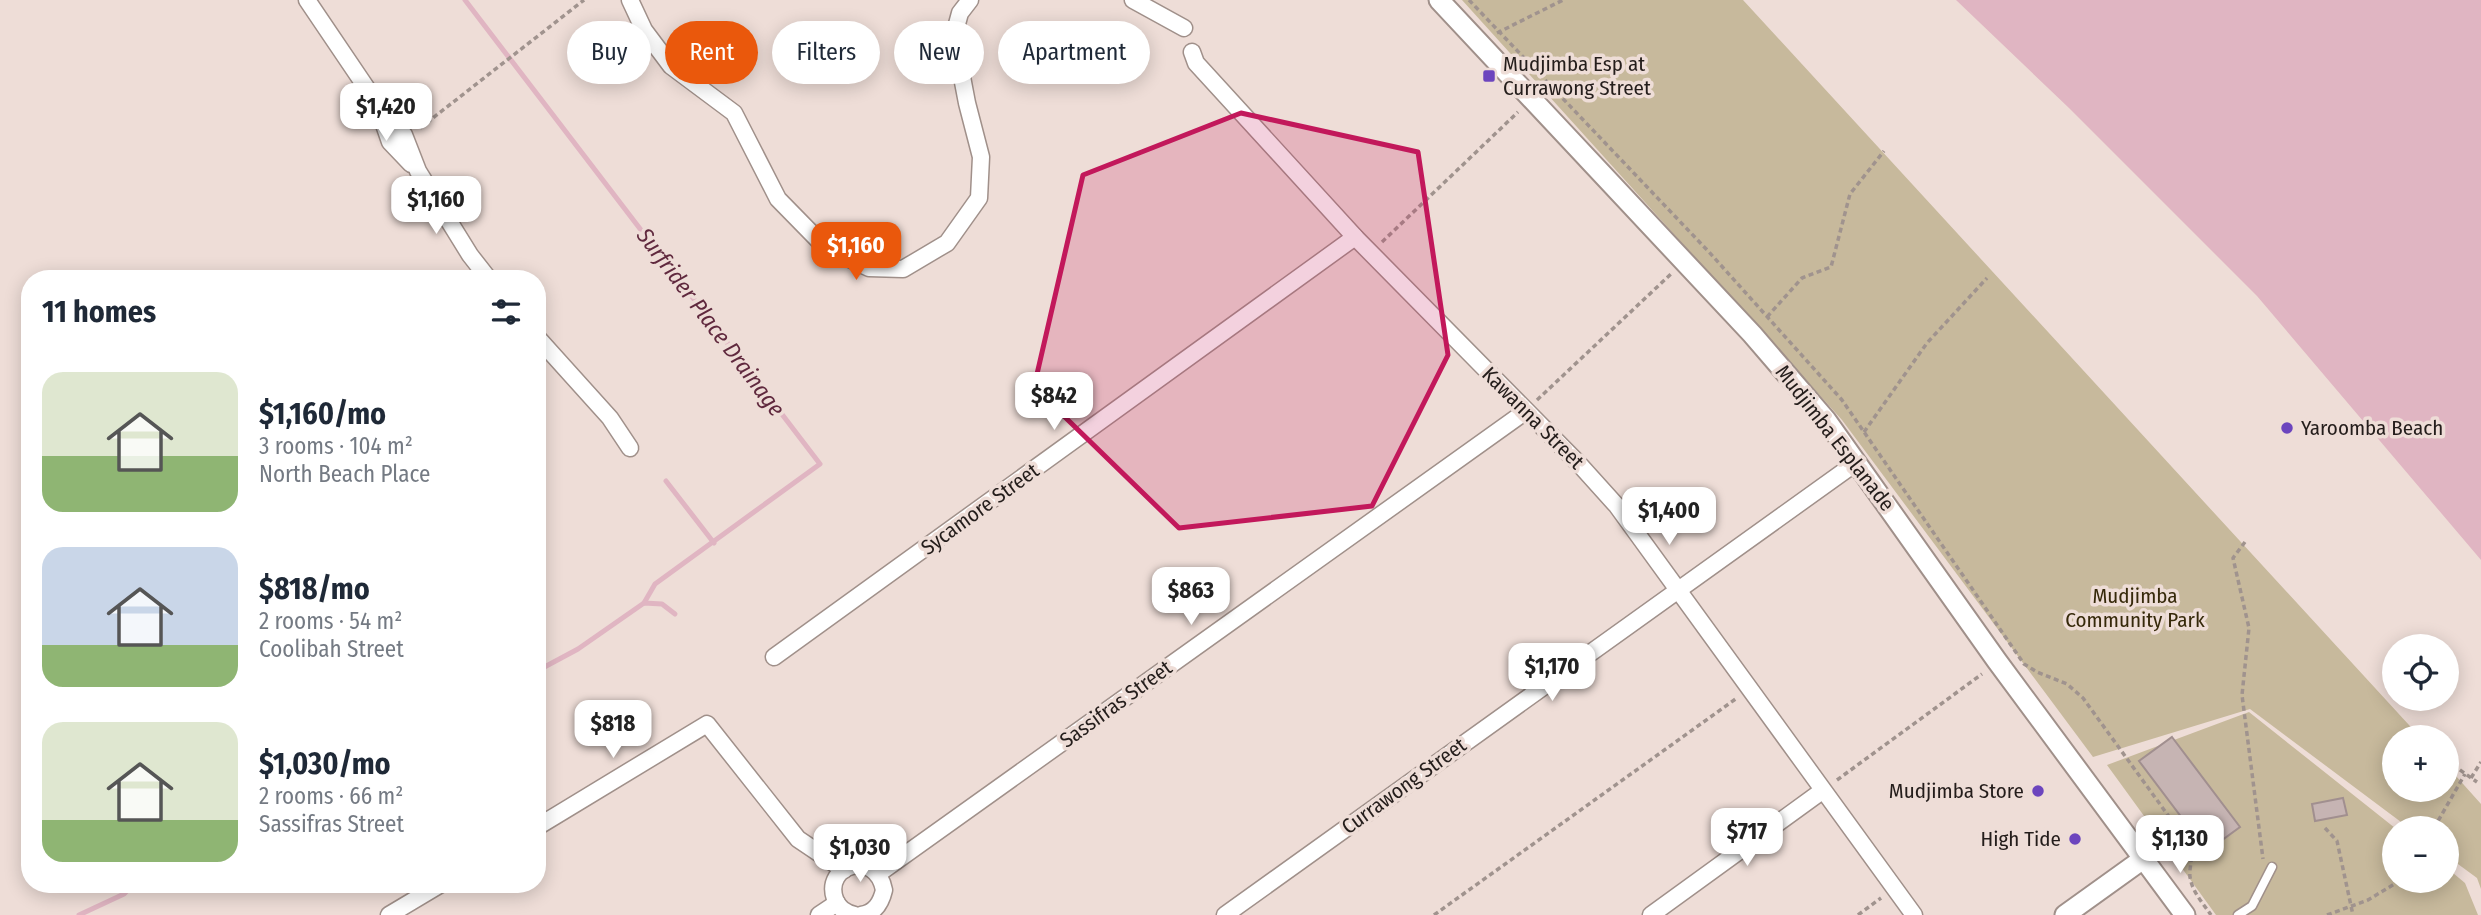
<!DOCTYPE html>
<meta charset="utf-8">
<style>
body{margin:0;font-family:"Fira Sans Condensed",sans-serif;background:#f2f2f3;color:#1f2937;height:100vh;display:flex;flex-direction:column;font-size:26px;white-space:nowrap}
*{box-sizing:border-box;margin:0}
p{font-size:23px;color:#747a83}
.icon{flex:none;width:38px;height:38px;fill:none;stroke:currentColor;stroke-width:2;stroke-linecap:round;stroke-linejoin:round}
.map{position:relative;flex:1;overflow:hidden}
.drawer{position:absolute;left:21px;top:270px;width:525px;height:623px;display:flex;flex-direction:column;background:#fff;border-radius:28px;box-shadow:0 4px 18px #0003}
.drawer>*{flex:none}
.banner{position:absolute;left:567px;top:21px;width:665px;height:63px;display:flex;gap:14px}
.buttons{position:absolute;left:2382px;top:634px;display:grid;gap:14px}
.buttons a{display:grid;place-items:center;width:77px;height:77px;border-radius:50%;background:#fff;box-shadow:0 4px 18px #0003;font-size:35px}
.price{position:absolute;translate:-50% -60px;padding:0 16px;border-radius:14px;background:#fff;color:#222;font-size:23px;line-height:46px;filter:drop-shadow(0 2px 4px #0008)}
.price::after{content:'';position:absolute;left:50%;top:42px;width:21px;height:16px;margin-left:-10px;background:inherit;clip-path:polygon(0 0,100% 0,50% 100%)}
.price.on{background:#ea580c;color:#fff}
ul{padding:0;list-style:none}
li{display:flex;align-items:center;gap:21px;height:175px;padding:0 21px}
li span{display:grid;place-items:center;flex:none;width:196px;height:140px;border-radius:21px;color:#555}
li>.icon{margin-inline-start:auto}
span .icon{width:84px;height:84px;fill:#fffc;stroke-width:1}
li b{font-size:30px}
h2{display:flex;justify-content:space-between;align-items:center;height:84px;padding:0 21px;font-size:30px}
.chip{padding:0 24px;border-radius:32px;background:#fff;box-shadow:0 4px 18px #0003;font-size:24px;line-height:63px}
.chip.on{background:#ea580c;color:#fff}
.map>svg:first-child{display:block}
</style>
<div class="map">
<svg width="2481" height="915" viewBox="0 0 2481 915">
<rect width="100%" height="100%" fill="#eeddd7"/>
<!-- green -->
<g fill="#c7b99c">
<polygon points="1462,0 1743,0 2420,737 2394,737 2394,789 2446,789 2447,766 2481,804 2481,889 2477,878 2447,856 2446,828 2409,828 2250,709 2093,757 1842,420"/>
<polygon points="2249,712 2395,828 2394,880 2446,880 2447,868 2465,883 2478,915 2216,915 2107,765"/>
</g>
<!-- water -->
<polygon fill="#e0b5c2" points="1956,0 2481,0 2481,560 2257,296 2069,108"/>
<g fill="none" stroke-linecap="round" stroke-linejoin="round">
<!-- stream -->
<g stroke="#e0b5c2" stroke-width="5">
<polyline points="465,0 820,464 655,584 644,603"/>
<polyline points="666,481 714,543"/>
<polyline points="537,671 578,649 644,603 662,604 675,614"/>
<polyline points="79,915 124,894 133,884"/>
</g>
</g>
<!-- building -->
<g fill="#c6b4b3" stroke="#a18f8f" stroke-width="2">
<polygon points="2172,737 2240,827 2207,851 2139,761"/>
<polygon points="2343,798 2347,815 2315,821 2312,804"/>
</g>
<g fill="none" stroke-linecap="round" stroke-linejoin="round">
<!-- service casing -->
<g stroke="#a0908a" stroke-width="11">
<polyline id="service" points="2238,915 2252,906 2272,867"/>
</g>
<!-- minor casing -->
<g stroke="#a0908a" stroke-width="19">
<g id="minor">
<polyline points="307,0 376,102 404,135 418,171 470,255 488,278"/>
<polyline points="630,0 644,30 671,66 734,113 778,199 826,248 869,268 903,269 947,243 979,198 981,157 967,103 954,35 960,13 970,0"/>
<polyline points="1133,0 1184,28"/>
<polyline points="1192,52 1196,63 1355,237 1580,465 1617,506 1914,915"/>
<polyline points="380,113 390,142 411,164"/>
<polyline points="537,337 610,418 630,448"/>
<polyline points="774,657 1355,237"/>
<polyline points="537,827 707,724 798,839 844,870"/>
<polyline points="878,874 1526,411"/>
<polyline points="389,915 441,884"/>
<polyline points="819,915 837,903"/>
<path d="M 855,915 C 846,913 838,908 835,899 C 823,865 876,848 884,890 C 881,903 875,913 861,915"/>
<polyline points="1225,915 1857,462"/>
<polyline points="1651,915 1822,791"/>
</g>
</g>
<!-- tertiary casing -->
<g stroke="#a0908a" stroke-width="23">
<g id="tertiary">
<polyline points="1439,0 1752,334 1826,420 1997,661 2185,915"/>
<polyline points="2065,915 2143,859"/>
</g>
</g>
<!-- path -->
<g stroke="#a0938e" stroke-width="3.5" stroke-dasharray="5 3.5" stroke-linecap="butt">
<path d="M 1469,0 L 1709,252 L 1842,400 L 2024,664 L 2037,672 L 2067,684 L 2083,698 L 2191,847 C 2192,857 2191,861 2190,870 C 2188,887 2202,902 2211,915"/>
<polyline points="1497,33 1563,0"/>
<polyline points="420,128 584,0"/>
<polyline points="1382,242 1518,112"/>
<polyline points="1767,317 1802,278 1831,267 1850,194 1884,151"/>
<polyline points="1537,400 1672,273"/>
<polyline points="1864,432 1927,343 1987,278"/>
<polyline points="2245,542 2233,558 2249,628 2242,695 2263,859"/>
<polyline points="2453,765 2477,782"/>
<polyline points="2471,778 2481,762"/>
<polyline points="1837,780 1982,674"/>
<polyline points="2325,828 2337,841 2353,915"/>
<polyline points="2434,828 2465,774"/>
<polyline points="1434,915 1737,698"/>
<polyline points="1858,915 1881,898"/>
<polyline points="2327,915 2368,900 2401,880"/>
</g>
<!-- service -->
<use href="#service" stroke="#fff" stroke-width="8"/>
<!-- minor -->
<use href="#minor" stroke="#fff" stroke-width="16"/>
<!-- tertiary -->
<use href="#tertiary" stroke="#fff" stroke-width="19"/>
</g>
<!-- marked area -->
<path fill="#c2185b" fill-opacity="0.2" stroke="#c2185b" stroke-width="5" stroke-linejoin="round" d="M 1241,113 L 1418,152 L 1448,355 L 1372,506 L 1179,528 L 1034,387 L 1083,175 Z"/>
<!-- markers -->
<g fill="#6c45be" stroke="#eeddd7" stroke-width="2.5">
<rect x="1482" y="69" width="14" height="14" rx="3.5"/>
<circle cx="2287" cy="428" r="7"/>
<circle cx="2038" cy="791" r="7"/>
<circle cx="2075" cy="839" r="7"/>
</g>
<g text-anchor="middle" stroke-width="7" stroke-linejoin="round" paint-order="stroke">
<!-- poi labels -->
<g font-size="21" fill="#241d1b" stroke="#eeddd7" text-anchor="start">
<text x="1503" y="71">Mudjimba Esp at<tspan x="1503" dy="24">Currawong Street</tspan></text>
<text x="2301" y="435">Yaroomba Beach</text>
<text x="2024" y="798" text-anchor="end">Mudjimba Store</text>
<text x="2061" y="846" text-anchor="end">High Tide</text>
</g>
<!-- street labels -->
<g font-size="21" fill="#241d1b" stroke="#eeddd7">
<text transform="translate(1533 418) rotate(45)" y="7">Kawanna Street</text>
<text transform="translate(1835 438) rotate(52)" y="7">Mudjimba Esplanade</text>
<text transform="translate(980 509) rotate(-36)" y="7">Sycamore Street</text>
<text transform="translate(1116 704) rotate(-36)" y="7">Sassifras Street</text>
<text transform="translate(1404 786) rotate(-36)" y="7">Currawong Street</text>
</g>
<!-- park labels -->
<g font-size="21" fill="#36290a" stroke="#eeddd7">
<text x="2135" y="603">Mudjimba<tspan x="2135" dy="24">Community Park</tspan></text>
</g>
<!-- water labels -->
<g font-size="23" font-style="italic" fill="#60293e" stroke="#eeddd7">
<text transform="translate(711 322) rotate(53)" y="8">Surfrider Place Drainage</text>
</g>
</g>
</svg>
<div class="buttons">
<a><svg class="icon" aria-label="locate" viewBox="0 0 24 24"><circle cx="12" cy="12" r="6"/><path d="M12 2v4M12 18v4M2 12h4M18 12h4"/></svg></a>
<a>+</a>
<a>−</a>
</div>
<b class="price" style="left:386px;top:143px">$1,420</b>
<b class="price" style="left:436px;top:236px">$1,160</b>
<b class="price on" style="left:856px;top:282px">$1,160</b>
<b class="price" style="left:1054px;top:432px">$842</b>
<b class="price" style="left:1669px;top:547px">$1,400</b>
<b class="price" style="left:1191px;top:627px">$863</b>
<b class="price" style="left:1552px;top:703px">$1,170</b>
<b class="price" style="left:613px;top:760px">$818</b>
<b class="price" style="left:1747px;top:868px">$717</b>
<b class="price" style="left:2180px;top:875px">$1,130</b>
<b class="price" style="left:860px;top:884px">$1,030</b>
<div class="banner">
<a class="chip">Buy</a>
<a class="chip on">Rent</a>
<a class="chip">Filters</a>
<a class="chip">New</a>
<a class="chip">Apartment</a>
</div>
<section class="drawer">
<h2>11 homes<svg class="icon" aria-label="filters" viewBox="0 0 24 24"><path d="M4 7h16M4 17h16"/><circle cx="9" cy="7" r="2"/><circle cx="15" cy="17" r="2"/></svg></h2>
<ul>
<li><span style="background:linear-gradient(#dfe7d0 60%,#8fb573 0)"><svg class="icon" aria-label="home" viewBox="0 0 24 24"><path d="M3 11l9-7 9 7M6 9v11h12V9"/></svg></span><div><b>$1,160/mo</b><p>3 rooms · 104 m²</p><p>North Beach Place</p></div></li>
<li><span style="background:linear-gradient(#c9d6e8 70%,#8fb573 0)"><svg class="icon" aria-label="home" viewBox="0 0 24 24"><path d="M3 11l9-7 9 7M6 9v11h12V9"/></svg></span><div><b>$818/mo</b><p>2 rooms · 54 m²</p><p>Coolibah Street</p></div></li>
<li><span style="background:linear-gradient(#dfe7d0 70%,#8fb573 0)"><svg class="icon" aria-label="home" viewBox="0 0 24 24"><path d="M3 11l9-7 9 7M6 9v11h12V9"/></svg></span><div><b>$1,030/mo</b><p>2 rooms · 66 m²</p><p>Sassifras Street</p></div></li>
</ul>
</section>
</div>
